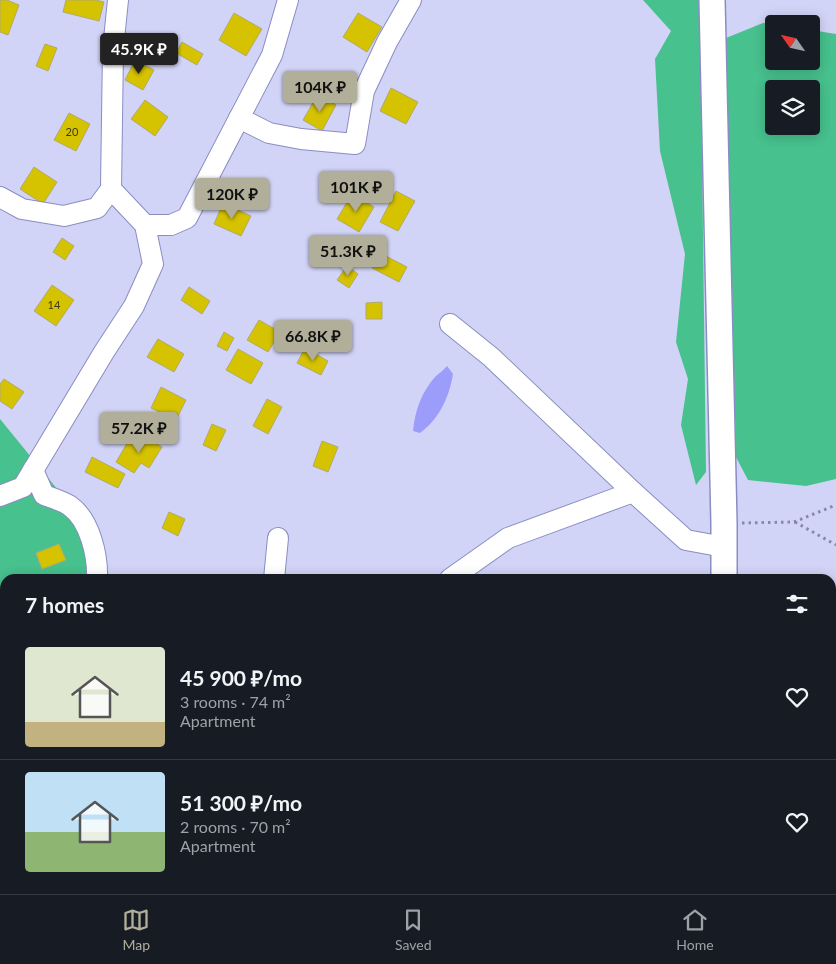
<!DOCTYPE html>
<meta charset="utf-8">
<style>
body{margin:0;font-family:Lato,sans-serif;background:#242831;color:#f1f3f6;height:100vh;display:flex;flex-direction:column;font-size:19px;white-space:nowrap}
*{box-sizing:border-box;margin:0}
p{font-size:16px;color:#9ea1a6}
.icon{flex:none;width:28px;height:28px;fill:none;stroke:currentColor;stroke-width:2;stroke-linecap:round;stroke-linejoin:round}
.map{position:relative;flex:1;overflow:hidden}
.drawer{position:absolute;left:0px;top:574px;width:836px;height:321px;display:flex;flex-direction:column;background:#171b24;border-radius:15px 15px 0 0;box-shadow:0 2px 12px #0003}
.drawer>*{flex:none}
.needle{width:32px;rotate:304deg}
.controls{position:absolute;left:765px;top:15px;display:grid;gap:10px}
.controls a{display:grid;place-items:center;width:55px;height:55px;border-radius:5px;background:#171b24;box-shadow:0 2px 12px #0003;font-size:25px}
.price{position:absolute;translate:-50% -42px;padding:0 11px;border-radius:5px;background:#b1af99;color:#111;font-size:16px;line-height:32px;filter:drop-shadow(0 1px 2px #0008)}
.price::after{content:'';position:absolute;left:50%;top:30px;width:15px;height:11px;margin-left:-8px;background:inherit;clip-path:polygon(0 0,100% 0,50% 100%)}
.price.selected{background:#222;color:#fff}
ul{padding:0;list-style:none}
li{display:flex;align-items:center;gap:15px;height:125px;padding:0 25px}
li+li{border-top:1px solid #363941}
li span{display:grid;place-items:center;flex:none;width:140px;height:100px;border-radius:5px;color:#555}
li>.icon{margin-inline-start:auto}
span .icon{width:60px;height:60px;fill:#fffc;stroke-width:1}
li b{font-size:21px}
h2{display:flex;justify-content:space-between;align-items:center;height:60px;padding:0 25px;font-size:21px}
.tabs{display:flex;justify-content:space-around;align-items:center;height:70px;border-top:1px solid #363941;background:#171b24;font-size:14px;color:#9ea1a6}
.tabs a{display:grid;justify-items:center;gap:2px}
.tabs .selected{color:#b1af99}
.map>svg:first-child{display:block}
</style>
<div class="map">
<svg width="836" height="894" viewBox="0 0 836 894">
<rect width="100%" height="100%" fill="#d1d4f6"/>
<!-- green -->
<g fill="#47c18e" fill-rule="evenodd">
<polygon points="643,0 700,0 706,472 696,485 681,425 688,379 676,342 685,254 660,151 655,59 671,31"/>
<path d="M 763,23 L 774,24 L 774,61 L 811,61 L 811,30 L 836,34 L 836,479 L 806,486 L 748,480 L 736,457 L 726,38 ZM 774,89 L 811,89 L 811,126 L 774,126 Z"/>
<polygon points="0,419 62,495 92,560 88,579 5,579 5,822 0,824"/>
<polygon points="5,863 5,890 713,890 713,894 0,894 0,865"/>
</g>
<!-- water -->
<path fill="#9c9cfa" d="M 447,366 L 453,374 C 449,398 439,419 420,433 L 413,431 C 415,411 421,393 435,377 C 439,373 443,371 447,366 Z"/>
<!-- building -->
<g fill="#d5c200" stroke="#b1aa6e">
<polygon points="0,0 7,0 19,5 8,35 0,32"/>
<polygon points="66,0 96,0 104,2 99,21 63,12"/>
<polygon points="234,13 262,29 246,56 219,40"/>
<polygon points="358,13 382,27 367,52 343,37"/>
<polygon points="182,42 203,54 197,65 176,53"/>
<polygon points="45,44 57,48 48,71 36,66"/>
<polygon points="135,60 154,70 143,90 125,80"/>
<polygon points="391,88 418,102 406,124 380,111"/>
<polygon points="318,94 336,105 322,131 303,120"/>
<polygon points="145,100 168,117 155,136 131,119"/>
<polygon points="69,113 90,124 76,151 54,140"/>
<polygon points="34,167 57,182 43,204 20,189"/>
<polygon points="396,191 415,201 398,231 380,222"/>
<polygon points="352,194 374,207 359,232 337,219"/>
<polygon points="223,203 251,216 241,236 214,224"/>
<polygon points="62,238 74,246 65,260 53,252"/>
<polygon points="380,253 407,267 399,282 372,268"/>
<polygon points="347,266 358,274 349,288 337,280"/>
<polygon points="52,285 74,300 56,326 34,311"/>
<polygon points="189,287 210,301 202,314 181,300"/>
<polygon points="382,302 382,319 366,319 366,303"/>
<polygon points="259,320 280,332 268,352 247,340"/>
<polygon points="224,332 234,338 227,351 217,346"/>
<polygon points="158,339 184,354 174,372 147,357"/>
<polygon points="305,348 328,361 321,375 297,363"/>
<polygon points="238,349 263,363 251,384 226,370"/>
<polygon points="4,379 24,392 12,409 0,401 0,384"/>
<polygon points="161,387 186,400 176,420 151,408"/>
<polygon points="267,399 282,407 268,434 253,426"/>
<polygon points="212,424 226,430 216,451 203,445"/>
<polygon points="142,435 162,447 149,468 141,463 134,473 116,462 129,440 136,444"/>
<polygon points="322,441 338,447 328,472 313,466"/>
<polygon points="92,457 125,474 118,488 85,472"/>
<polygon points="169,512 185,519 178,536 162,528"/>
<polygon points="59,544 66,560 42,569 36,553"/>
<polygon points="5,656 5,669 0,671 0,657"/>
</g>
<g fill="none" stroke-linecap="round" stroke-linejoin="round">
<!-- minor casing -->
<g stroke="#8a8dc2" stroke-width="22">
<g id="minor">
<polyline points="239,118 269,133 301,139 355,144 364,91 387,42 411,0"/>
<polyline points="0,197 22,209 64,216 97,208 111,189 113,49 118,0"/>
<polyline points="145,225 171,225 187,218 272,55 288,0"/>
<polyline points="450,324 491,357 633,492"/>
<path d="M 33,470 L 44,495 C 52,498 63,501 70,506 C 90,520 98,556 97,579"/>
<polyline points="0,496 23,487 104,352 134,306 153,264 145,225 111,189"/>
<polyline points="274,579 278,538"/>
<polyline points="450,579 508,538 633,492 686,540 724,547"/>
<polyline points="0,642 5,640"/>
<polyline points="0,821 5,819"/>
</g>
</g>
<!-- major casing -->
<g stroke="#8a8dc2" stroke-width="28">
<g id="major">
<polyline points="712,0 724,523 724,579"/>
<polyline points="727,890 727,894"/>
</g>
</g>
<!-- path -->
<g stroke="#8788a5" stroke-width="3" stroke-dasharray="2.5 4" stroke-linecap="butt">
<polyline points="795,522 836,545"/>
<polyline points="742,523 794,522 836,505"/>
<polyline points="64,894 67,890"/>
</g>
<!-- minor -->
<use href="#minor" stroke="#fff" stroke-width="20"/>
<!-- major -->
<use href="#major" stroke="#fff" stroke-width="25"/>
</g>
<g text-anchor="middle" stroke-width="4" stroke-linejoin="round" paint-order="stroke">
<!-- number labels -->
<g font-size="11" fill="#3e3916">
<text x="72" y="136">20</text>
<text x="54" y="309">14</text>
</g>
</g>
</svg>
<div class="controls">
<a><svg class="needle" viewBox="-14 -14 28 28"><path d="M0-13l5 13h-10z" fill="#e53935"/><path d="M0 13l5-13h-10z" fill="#9ea1a6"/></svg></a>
<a><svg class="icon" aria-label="layers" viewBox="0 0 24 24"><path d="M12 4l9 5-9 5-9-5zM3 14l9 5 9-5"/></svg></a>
</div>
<b class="price selected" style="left:139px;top:75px">45.9K ₽</b>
<b class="price" style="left:320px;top:113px">104K ₽</b>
<b class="price" style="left:356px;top:213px">101K ₽</b>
<b class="price" style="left:232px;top:220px">120K ₽</b>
<b class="price" style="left:348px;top:277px">51.3K ₽</b>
<b class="price" style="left:313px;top:362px">66.8K ₽</b>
<b class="price" style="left:139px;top:454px">57.2K ₽</b>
<section class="drawer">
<h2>7 homes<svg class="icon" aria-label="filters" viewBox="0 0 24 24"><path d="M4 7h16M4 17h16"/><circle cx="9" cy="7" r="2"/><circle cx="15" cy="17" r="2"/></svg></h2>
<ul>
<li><span style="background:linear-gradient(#dfe7d0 75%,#c2b280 0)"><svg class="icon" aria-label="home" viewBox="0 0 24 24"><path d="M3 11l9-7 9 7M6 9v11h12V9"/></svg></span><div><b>45 900 ₽/mo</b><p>3 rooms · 74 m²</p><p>Apartment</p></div><svg class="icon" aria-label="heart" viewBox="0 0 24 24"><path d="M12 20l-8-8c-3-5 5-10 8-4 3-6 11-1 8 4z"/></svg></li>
<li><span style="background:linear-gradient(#bfe0f5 60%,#8fb573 0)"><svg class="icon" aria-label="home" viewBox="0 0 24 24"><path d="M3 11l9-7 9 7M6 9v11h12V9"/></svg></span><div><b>51 300 ₽/mo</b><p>2 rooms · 70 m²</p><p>Apartment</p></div><svg class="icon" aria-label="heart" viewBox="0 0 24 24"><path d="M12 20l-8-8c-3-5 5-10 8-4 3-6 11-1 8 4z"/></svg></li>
</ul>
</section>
</div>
<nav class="tabs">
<a class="selected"><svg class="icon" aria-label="map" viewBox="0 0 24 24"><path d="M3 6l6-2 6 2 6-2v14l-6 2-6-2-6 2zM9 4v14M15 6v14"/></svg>Map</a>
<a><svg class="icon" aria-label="saved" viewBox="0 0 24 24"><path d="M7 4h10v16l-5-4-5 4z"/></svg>Saved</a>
<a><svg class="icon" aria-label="home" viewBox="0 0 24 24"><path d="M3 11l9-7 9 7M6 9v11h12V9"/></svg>Home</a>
</nav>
